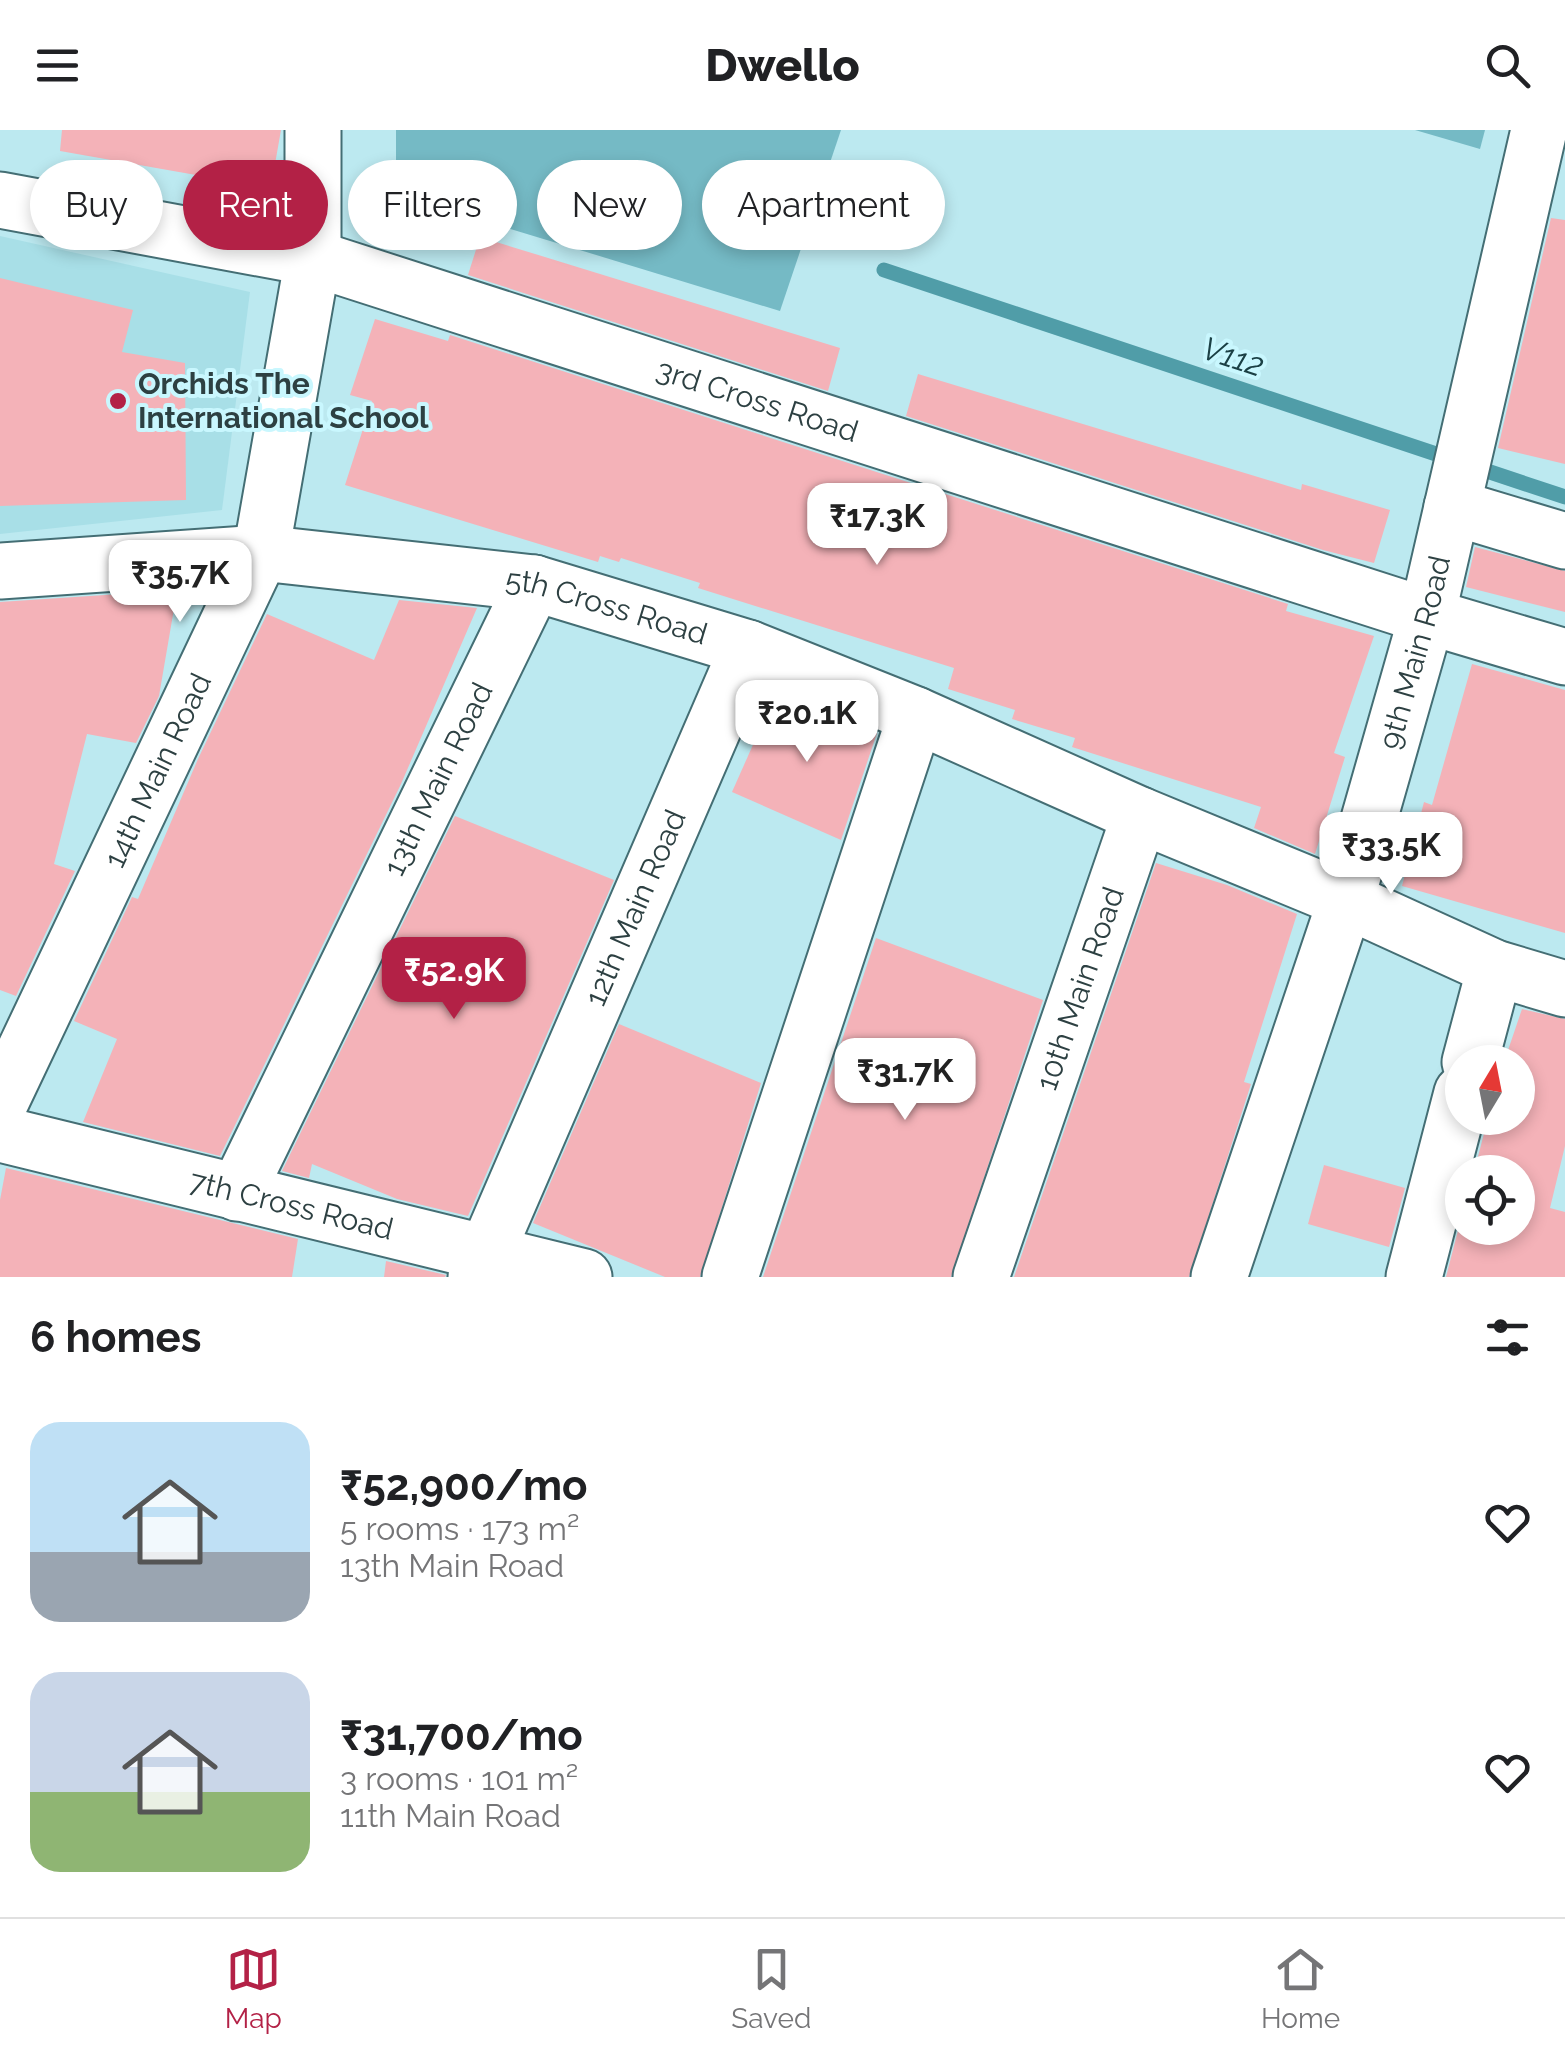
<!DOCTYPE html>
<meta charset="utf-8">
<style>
body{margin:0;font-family:Raleway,sans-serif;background:#f2f2f2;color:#202124;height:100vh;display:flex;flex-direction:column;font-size:38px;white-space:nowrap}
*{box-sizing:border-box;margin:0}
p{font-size:32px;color:#757577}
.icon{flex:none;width:55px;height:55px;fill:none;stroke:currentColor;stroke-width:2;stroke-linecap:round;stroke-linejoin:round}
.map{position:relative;height:1147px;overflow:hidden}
.panel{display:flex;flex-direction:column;background:#fff;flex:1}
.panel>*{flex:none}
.hud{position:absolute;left:30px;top:30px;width:1000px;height:90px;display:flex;gap:20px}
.needle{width:65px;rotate:10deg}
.tools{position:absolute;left:1445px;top:915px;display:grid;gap:20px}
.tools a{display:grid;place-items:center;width:90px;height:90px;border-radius:50%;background:#fff;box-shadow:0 5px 15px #0003;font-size:50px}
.price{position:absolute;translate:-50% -85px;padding:0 22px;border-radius:20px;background:#fff;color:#222;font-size:32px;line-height:65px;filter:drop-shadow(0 2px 5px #0008)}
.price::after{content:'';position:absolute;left:50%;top:60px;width:30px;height:22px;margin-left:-15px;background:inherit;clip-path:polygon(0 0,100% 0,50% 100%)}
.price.current{background:#b32146;color:#fff}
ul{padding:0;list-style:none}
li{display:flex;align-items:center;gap:30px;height:250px;padding:0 30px}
li span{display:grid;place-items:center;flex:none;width:280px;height:200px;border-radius:30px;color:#555}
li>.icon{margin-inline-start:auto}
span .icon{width:120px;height:120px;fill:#fffc;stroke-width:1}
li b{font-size:42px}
h2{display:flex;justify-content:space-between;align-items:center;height:120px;padding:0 30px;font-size:42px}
.chip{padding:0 35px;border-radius:45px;background:#fff;box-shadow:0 5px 15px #0003;font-size:35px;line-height:90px}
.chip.current{background:#b32146;color:#fff}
header{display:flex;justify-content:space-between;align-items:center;height:130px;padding:0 30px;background:#fff;font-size:45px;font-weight:800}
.tabs{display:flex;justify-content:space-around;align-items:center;height:140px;border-top:2px solid #e0e0e0;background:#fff;font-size:28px;color:#757577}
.tabs a{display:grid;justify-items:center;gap:5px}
.tabs .current{color:#b32146}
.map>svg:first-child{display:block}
</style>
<header><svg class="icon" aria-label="menu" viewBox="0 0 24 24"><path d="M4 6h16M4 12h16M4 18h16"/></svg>Dwello<svg class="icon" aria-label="search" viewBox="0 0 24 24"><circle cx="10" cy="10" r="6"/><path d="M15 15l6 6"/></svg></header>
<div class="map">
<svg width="1565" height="1147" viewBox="0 0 1565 1147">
<rect width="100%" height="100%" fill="#bce9f0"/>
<!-- built -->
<polygon fill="#a8dfe7" points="0,106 250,162 222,380 0,404"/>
<!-- green -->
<g fill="#75bac5">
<polygon points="396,0 841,0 780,181 396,64"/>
<polygon points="1415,0 1485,0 1480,19"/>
</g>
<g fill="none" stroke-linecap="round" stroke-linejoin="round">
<!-- stream -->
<polyline stroke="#509da8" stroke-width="15" points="884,140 1565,367"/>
</g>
<!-- building -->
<g fill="#f4b2b8">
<polygon points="62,0 281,0 266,85 191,71 196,45 60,21"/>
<polygon points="1551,88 1565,90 1565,334 1498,318"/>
<polygon points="480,107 840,218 828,261 468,145"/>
<polygon points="0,148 133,180 122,222 185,233 186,370 0,376"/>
<polygon points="375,189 448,211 450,205 1288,474 1286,481 1374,506 1334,623 1345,627 1315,724 1254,698 1261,677 1072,617 1075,608 1012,589 1015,580 948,559 954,538 698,458 700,453 621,428 619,432 600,426 598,432 345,355 372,271 350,265"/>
<polygon points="918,244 1301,360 1302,354 1390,380 1374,433 1323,420 906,286"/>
<polygon points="1475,417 1565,441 1565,482 1466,457"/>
<polygon points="150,462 176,467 159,566 136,613 87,604 54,734 75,741 16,866 0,860 0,472"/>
<polygon points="399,470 477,478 401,654 220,1026 83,992 117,909 74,891 132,767 138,769 198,629 267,484 374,530"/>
<polygon points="1472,534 1565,560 1565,803 1402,756 1424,672 1432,675"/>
<polygon points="776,563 877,603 841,710 732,662"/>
<polygon points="455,686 614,750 468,1086 397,1069 312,1034 309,1048 282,1041"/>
<polygon points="1156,733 1227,755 1297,784 1244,952 1251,954 1189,1147 1014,1147"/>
<polygon points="876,808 1043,870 951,1147 763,1147"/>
<polygon points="1522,879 1565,889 1565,1016 1550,1078 1565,1082 1565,1147 1446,1147 1462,1085 1462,1098 1518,1098 1518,1042 1474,1042 1488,988 1518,988 1518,932 1504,932"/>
<polygon points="619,894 761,953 700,1147 665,1147 533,1093"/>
<polygon points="1324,1035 1405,1058 1389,1117 1308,1094"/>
<polygon points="6,1038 298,1109 292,1147 0,1147 0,1070"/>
<polygon points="386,1131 446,1145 445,1147 384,1147"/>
</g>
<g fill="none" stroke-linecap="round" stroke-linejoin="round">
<!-- minor casing -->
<g stroke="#446e74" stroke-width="59">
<g id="minor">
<path id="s1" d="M 0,70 L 313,128 L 1427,486 L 1565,527"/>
<polyline points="1452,377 1565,411"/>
<path id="s2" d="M 0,441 L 261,423 L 534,453 L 748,518 L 916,585 L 1140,685 L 1346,770 L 1495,838 L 1565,859"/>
<polyline points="1470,932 1495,838"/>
<path id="s3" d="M 0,973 L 261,423 L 313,128 L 313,0"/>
<path id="s4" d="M 0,1004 L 584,1147"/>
<path id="s5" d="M 237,1063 L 534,453"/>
<path id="s6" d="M 476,1147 L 748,518"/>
<polyline points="730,1147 916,585"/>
<path id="s7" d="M 981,1147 L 1140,685"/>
<path id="s8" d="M 1219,1147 L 1346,770 L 1427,486 L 1539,0"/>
<polyline points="1414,1147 1462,963"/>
</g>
</g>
<!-- minor -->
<use href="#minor" stroke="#fff" stroke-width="55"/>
</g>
<!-- markers -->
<circle fill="#b32146" stroke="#c9f7fe" stroke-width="4" cx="118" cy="271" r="10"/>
<g text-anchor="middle" stroke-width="8" stroke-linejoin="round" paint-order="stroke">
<!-- poi labels -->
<g font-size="30" font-weight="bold" fill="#2d4042" stroke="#c9f7fe" text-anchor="start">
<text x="138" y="264">Orchids The<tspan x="138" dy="34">International School</tspan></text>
</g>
<!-- street labels -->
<g font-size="30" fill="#2d4042" stroke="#c9f7fe">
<text dy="10" stroke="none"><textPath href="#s1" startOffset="785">3rd Cross Road</textPath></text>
<text dy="10" stroke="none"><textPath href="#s2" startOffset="612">5th Cross Road</textPath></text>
<text dy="10" stroke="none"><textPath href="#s8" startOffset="655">9th Main Road</textPath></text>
<text dy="10" stroke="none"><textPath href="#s3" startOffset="368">14th Main Road</textPath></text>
<text dy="10" stroke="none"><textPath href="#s5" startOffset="460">13th Main Road</textPath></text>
<text dy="10" stroke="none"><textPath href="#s6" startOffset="402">12th Main Road</textPath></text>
<text dy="10" stroke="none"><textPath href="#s7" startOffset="305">10th Main Road</textPath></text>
<text dy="10" stroke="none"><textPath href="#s4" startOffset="300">7th Cross Road</textPath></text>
</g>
<!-- water labels -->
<g font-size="32" font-style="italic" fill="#1b4045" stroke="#c9f7fe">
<text transform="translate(1233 227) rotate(18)" y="11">V112</text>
</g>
</g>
</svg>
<div class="tools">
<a><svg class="needle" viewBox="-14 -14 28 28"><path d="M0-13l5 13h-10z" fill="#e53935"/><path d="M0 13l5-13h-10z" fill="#757577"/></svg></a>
<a><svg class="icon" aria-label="locate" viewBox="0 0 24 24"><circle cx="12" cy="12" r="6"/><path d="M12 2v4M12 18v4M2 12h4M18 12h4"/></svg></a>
</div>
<b class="price" style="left:877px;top:438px">₹17.3K</b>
<b class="price" style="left:180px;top:495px">₹35.7K</b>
<b class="price" style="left:807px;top:635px">₹20.1K</b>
<b class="price" style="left:1391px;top:767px">₹33.5K</b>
<b class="price current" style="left:454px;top:892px">₹52.9K</b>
<b class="price" style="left:905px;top:993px">₹31.7K</b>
<div class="hud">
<a class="chip">Buy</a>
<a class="chip current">Rent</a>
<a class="chip">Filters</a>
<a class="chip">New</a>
<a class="chip">Apartment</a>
</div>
</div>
<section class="panel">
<h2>6 homes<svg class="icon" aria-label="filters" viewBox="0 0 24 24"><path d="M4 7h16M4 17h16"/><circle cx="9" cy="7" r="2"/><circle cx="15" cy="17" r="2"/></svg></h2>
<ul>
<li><span style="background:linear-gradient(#bfe0f5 65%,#9aa5b1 0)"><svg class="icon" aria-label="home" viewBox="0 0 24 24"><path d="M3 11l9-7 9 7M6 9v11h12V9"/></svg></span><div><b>₹52,900/mo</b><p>5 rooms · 173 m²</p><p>13th Main Road</p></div><svg class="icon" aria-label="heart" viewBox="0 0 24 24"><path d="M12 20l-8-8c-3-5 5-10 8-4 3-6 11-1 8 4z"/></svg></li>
<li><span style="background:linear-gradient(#c9d6e8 60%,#8fb573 0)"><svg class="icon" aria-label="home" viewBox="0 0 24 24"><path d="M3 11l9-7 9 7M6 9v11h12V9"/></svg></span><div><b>₹31,700/mo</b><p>3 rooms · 101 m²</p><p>11th Main Road</p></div><svg class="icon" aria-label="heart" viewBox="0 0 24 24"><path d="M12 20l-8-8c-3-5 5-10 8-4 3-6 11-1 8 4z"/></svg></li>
</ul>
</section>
<nav class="tabs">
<a class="current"><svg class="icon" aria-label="map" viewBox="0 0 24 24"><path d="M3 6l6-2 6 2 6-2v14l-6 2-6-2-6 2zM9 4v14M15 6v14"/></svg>Map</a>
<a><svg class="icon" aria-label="saved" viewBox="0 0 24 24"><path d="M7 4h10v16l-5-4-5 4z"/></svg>Saved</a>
<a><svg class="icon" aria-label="home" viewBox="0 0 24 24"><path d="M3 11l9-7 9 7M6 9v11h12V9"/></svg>Home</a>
</nav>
